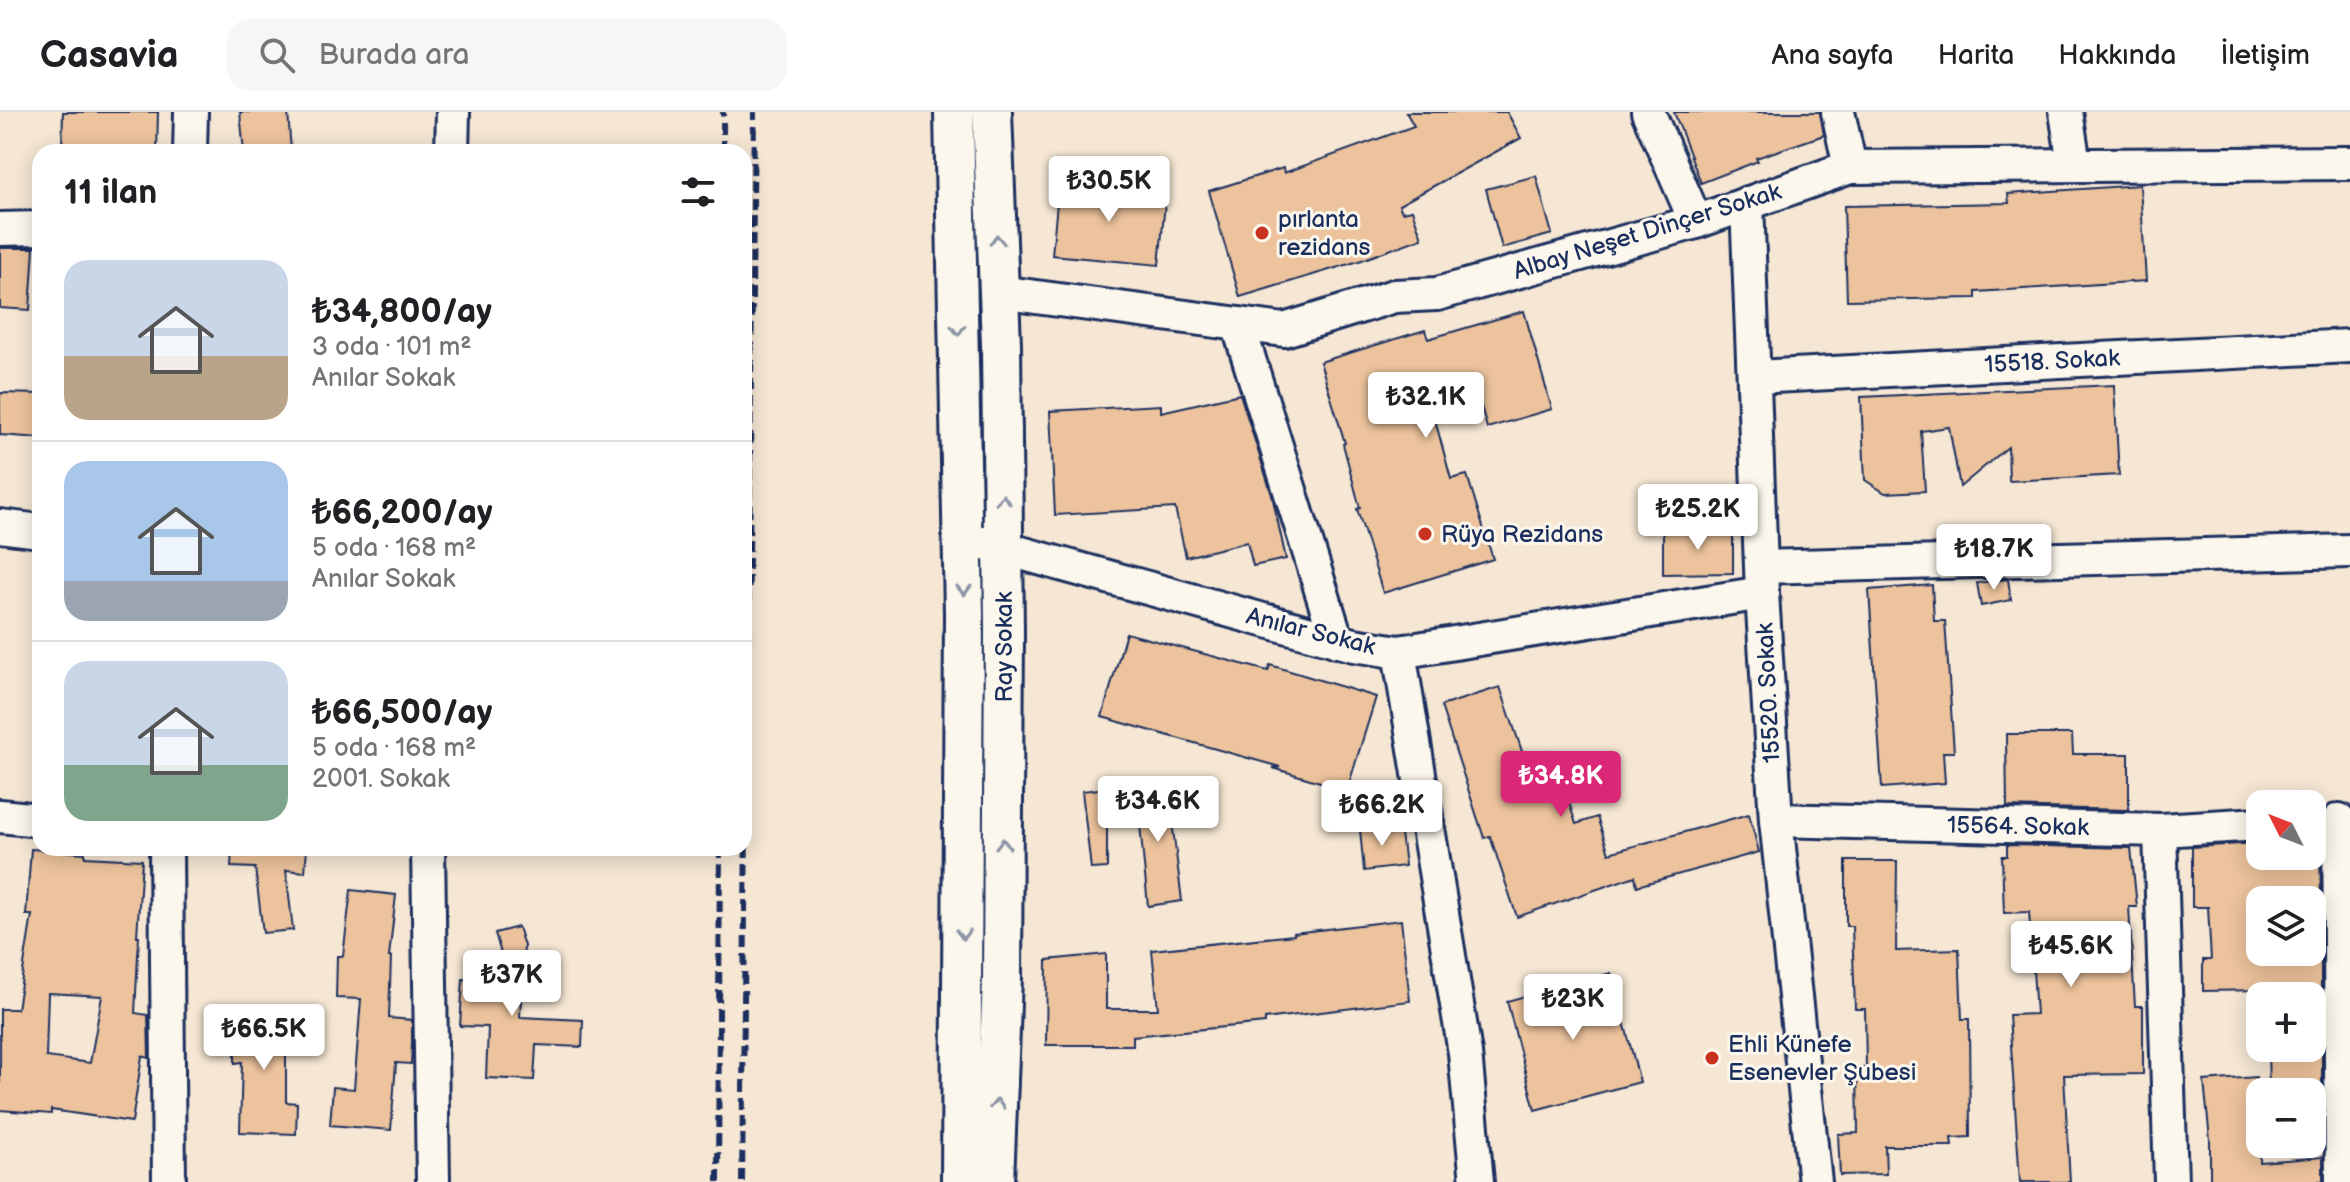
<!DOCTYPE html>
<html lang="tr">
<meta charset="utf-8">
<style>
body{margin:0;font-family:"Balsamiq Sans",sans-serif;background:#f6f6f6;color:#202124;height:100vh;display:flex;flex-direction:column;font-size:30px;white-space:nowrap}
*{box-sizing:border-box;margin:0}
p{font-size:26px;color:#757577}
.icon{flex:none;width:44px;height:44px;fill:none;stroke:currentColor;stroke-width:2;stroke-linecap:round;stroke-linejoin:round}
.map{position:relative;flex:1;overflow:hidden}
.drawer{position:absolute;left:32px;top:32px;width:720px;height:712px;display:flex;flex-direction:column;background:#fff;border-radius:24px;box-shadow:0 4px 20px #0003}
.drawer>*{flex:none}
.needle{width:52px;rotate:312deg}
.fabs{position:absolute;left:2246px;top:678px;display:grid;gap:16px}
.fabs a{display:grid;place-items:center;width:80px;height:80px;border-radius:16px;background:#fff;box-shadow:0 4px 20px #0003;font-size:40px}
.price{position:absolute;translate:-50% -68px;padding:0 18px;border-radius:8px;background:#fff;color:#222;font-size:26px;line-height:52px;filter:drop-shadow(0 2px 4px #0008)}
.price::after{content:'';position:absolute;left:50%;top:48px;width:24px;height:18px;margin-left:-12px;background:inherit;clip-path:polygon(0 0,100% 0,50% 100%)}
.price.selected{background:#db2777;color:#fff}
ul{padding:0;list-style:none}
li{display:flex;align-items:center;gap:24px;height:200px;padding:0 32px}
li+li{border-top:2px solid #e0e0e0}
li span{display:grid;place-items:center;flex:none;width:224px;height:160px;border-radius:24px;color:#555}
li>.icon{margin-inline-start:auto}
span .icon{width:96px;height:96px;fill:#fffc;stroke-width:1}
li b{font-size:34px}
h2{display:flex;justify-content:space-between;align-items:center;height:96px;padding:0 32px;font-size:34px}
header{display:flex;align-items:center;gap:48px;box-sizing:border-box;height:112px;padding:0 40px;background:#fff;border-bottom:2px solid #e0e0e0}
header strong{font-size:38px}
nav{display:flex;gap:44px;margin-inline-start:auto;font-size:28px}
.search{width:560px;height:72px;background:#f6f6f6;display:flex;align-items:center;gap:20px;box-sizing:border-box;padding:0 28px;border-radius:24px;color:#757577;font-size:30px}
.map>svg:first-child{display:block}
</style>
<header>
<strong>Casavia</strong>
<div class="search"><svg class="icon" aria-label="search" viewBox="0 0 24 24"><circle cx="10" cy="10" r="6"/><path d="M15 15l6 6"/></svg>Burada ara</div>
<nav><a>Ana sayfa</a><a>Harita</a><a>Hakkında</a><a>İletişim</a></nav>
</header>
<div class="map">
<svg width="2350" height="1070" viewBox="0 0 2350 1070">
<rect width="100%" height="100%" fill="#f6e7d4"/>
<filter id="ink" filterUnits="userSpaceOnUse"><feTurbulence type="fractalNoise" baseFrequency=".0125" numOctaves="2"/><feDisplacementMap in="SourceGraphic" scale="16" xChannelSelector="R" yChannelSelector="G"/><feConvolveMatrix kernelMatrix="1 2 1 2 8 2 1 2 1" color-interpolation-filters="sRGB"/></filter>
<g filter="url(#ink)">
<!-- building -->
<g fill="#ecc39c" stroke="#1b2f5e" stroke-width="2" fill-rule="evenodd">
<polygon points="63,0 158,0 157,40 111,40 111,35 62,34"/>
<polygon points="240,0 288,0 291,40 244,40"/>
<polygon points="1406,0 1507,0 1521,26 1399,93 1402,100 1412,98 1422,126 1359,149 1240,185 1209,79 1283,56 1284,61 1414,14"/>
<polygon points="1674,0 1820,0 1824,23 1756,46 1758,49 1701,71"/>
<polygon points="1536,64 1552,122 1502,136 1486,77"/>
<polygon points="1059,70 1166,80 1159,153 1052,143"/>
<polygon points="2140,73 2146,169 1976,180 1976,186 1847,188 1844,94 2009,91 2008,82"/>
<polygon points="0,136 34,136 30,198 0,196"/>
<polygon points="1524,199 1552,297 1487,316 1474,269 1428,282 1451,367 1467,363 1493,447 1383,481 1357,397 1360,396 1343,332 1345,331 1320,250 1425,218 1428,227"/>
<polygon points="2114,273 2119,363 2009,369 2008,335 1960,375 1949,315 1921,319 1925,379 1885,381 1865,368 1861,285"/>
<polygon points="0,281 40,282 40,326 0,323"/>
<polygon points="1240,282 1272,383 1286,447 1253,454 1247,430 1186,445 1175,396 1055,403 1050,299 1161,293 1161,300"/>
<polygon points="1733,417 1733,461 1663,462 1663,418"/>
<polygon points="2008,467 2011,488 1981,494 1977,471"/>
<polygon points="1932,473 1934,509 1945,509 1954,640 1943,640 1945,671 1882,676 1869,478"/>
<polygon points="1126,521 1268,559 1270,553 1376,585 1347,678 1273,656 1280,655 1102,605"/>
<polygon points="1500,575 1525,648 1552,639 1576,712 1597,705 1609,741 1749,702 1759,740 1637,774 1635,764 1517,805 1490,724 1484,726 1441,594"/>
<polygon points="2006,622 2072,622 2073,642 2129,642 2129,698 2007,695"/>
<polygon points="1167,669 1182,789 1148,794 1136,672"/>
<polygon points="1107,676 1107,756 1091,757 1082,679"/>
<polygon points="1400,713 1405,754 1364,759 1360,718"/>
<polygon points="2312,729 2320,729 2321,796 2312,797 2312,788 2258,788 2258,840 2321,840 2321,880 2265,882 2265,878 2203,879 2203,848 2211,848 2208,795 2192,795 2192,735 2258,731 2258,744 2312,744"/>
<polygon points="2007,733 2131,736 2137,795 2129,795 2135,894 2143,894 2143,962 2064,963 2070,1070 2020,1070 2009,903 2036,902 2029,800 2004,801 2002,744 2007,744"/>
<polygon points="232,736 307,736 305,760 286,758 293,818 263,821 255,756 231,755"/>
<path d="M 31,737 L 85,741 L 85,745 L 142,748 L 137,824 L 139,824 L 135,901 L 148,903 L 149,946 L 142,944 L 132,1010 L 51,998 L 51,1002 L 0,998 L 0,897 L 17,897 L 32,803 L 26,803 ZM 48,881 L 102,884 L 90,951 L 46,945 Z"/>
<polygon points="1846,749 1897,749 1896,839 1959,837 1962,907 1969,907 1970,1025 1951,1026 1952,1034 1885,1034 1886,1062 1840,1063 1838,1022 1858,1021 1857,956 1866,956 1865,897 1855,897 1852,814 1846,814"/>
<polygon points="351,778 396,783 389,845 391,845 389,906 412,908 412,931 411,952 396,951 391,1018 330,1013 333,975 354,977 361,887 336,886 337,844 343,844"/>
<polygon points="1401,808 1410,889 1265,907 1265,911 1133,924 1133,933 1046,933 1047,848 1106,842 1106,897 1158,897 1152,838 1294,823 1294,821"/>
<polygon points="518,815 524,834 520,905 583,908 582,935 536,933 534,968 486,966 488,915 460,914 463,867 509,869 495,821"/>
<polygon points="1611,861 1640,970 1535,998 1507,889"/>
<polygon points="235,897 286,897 286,990 297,991 296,1022 240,1020 242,950 235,951"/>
<polygon points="2268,936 2322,936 2322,980 2269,980"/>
<polygon points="2256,965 2260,1012 2260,1050 2323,1045 2323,1070 2210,1070 2210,1028 2204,969"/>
</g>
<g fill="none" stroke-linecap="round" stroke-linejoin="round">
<!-- minor casing -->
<g stroke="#1b2f5e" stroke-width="38">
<g id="minor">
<polyline points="1648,0 1696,110"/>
<polyline points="1838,0 1850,55"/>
<polyline points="2066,0 2074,52"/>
<polyline points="190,40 191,0"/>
<polyline points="452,40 453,0"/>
<polyline points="1747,91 1762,481 1776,708 1815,1070"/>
<polyline points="0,117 40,116"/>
<polyline points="999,180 1284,218 1394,184 1437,182 1696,110 1850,55 2350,51"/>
<polyline points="1238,212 1337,529"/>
<polyline points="1754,265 2350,234"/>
<polyline points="0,414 40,419"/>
<polyline points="981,430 1354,533 1399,540 1762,481"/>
<polyline points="1762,455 2350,439"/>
<polyline points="1399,540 1465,941 1477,1070"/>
<polyline points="0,704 40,708"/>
<polyline points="1776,708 2160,718 2260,712"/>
<polyline points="2339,708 2342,1070"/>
<polyline points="2160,718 2171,1070"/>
<polyline points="166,736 169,1070"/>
<polyline points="428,736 433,1070"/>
</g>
</g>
<!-- tertiary casing -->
<g stroke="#1b2f5e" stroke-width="44">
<g id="tertiary">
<polyline points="954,0 964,502 961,1070"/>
<polyline points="992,0 1001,233 1004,519 1002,866 994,1070"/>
</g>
</g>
<!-- minor -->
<use href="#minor" stroke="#fbf7ec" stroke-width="32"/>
<!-- tertiary -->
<use href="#tertiary" stroke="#fbf7ec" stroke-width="38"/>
<!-- rail -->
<g stroke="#1b2f5e" stroke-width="6" stroke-dasharray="12 6" stroke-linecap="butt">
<polyline points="723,40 723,0"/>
<polyline points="718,1070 720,736"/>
<polyline points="742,1070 754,0"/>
</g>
</g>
<!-- one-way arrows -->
<defs><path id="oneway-chevron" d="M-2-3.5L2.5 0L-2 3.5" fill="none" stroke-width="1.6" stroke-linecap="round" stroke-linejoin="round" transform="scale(2)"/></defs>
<g stroke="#8b93a5">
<use href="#oneway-chevron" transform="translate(997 128) rotate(-92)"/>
<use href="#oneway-chevron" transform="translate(958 218) rotate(89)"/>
<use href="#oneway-chevron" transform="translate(1003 388) rotate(-91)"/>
<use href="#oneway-chevron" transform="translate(964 478) rotate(89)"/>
<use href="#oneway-chevron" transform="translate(1003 732) rotate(-90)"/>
<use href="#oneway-chevron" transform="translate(963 822) rotate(90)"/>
<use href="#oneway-chevron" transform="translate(997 992) rotate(-88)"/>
</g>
</g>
<!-- markers -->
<g fill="#c8321e" stroke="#fbf7ec" stroke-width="3">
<circle cx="1262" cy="121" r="8"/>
<circle cx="1425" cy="422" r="8"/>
<circle cx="1712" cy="946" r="8"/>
</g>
<g text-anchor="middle" stroke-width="6" stroke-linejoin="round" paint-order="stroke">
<!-- poi labels -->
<g font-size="24" fill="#1b2f5e" stroke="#fbf7ec" text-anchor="start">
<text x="1278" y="115">pırlanta<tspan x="1278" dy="28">rezidans</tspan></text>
<text x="1441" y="430">Rüya Rezidans</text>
<text x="1728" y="940">Ehli Künefe<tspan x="1728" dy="28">Esenevler Şubesi</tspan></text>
</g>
<!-- street labels -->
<g font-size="24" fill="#1b2f5e" stroke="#fbf7ec">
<text transform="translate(1647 119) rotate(-17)" y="8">Albay Neşet Dinçer Sokak</text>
<text transform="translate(2052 249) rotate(-3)" y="8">15518. Sokak</text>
<text transform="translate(1311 519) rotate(14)" y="8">Anılar Sokak</text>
<text transform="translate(1004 535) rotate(-90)" y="8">Ray Sokak</text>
<text transform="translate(1768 581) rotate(-93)" y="8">15520. Sokak</text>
<text transform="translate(2018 714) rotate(1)" y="8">15564. Sokak</text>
</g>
</g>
</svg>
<div class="fabs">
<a><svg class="needle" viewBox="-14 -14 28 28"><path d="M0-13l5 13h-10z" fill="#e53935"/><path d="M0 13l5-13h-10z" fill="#757577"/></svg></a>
<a><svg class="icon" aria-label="layers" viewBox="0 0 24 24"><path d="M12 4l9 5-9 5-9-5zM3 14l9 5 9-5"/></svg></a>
<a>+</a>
<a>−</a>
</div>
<b class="price" style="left:1109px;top:112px">₺30.5K</b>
<b class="price" style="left:1426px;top:328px">₺32.1K</b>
<b class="price" style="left:1698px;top:440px">₺25.2K</b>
<b class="price" style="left:1994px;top:480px">₺18.7K</b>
<b class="price selected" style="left:1561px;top:707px">₺34.8K</b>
<b class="price" style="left:1158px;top:732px">₺34.6K</b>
<b class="price" style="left:1382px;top:736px">₺66.2K</b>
<b class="price" style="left:2071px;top:877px">₺45.6K</b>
<b class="price" style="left:512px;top:906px">₺37K</b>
<b class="price" style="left:1573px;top:930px">₺23K</b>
<b class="price" style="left:264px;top:960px">₺66.5K</b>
<section class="drawer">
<h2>11 ilan<svg class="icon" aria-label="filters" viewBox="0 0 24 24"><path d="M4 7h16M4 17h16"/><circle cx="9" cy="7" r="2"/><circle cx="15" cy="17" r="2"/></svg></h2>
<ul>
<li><span style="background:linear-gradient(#c9d6e8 60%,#b9a48a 0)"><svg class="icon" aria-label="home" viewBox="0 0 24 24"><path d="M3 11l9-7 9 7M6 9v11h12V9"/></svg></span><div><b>₺34,800/ay</b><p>3 oda · 101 m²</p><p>Anılar Sokak</p></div></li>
<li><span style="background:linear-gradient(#a9c7e8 75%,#9aa5b1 0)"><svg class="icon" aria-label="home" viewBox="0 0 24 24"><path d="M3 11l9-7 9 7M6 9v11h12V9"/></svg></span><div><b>₺66,200/ay</b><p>5 oda · 168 m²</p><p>Anılar Sokak</p></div></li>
<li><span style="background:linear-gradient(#c9d6e8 65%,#7fa58c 0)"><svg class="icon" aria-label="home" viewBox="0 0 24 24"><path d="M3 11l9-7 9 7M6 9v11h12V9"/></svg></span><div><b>₺66,500/ay</b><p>5 oda · 168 m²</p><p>2001. Sokak</p></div></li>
</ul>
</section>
</div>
